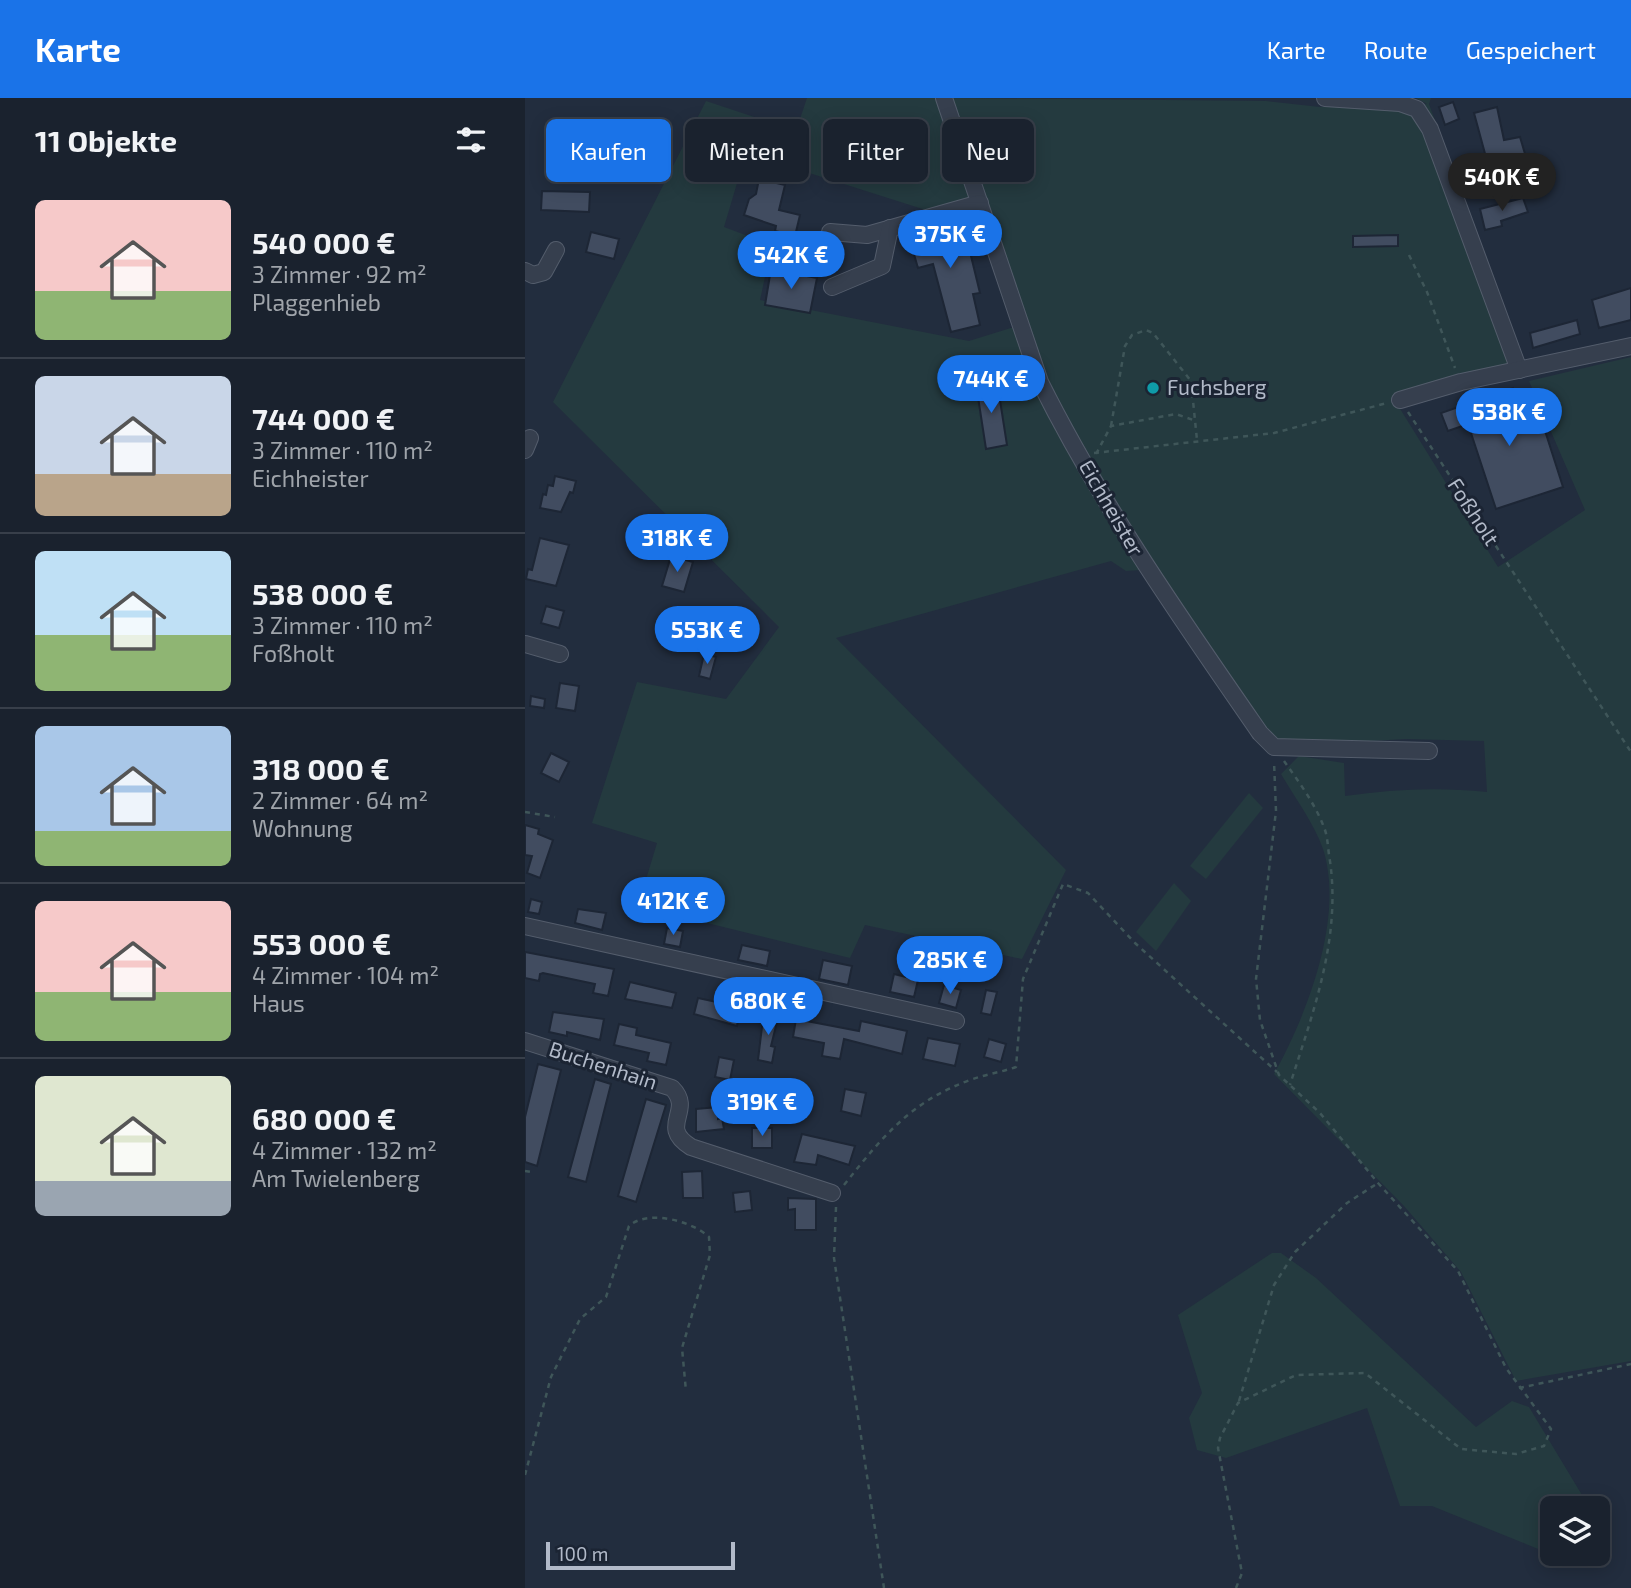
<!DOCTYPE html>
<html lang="de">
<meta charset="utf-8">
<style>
body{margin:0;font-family:"Exo 2",sans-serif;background:#232a36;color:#f1f3f6;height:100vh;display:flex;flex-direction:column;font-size:26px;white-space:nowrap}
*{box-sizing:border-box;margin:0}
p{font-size:23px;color:#9fa4aa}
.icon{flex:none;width:38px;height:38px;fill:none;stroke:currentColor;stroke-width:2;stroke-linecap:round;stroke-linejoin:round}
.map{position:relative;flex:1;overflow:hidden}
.panel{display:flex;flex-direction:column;background:#1a222e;width:525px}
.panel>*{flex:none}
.banner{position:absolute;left:21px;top:21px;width:665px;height:63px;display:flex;gap:14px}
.tools{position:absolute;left:1015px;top:1398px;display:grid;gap:14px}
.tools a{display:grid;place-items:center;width:70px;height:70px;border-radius:10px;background:#1a222e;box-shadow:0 4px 18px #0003,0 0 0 2px #383f4a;font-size:35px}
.scale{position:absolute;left:21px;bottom:18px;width:189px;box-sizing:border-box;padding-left:7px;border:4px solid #b2bac9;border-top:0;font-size:19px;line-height:24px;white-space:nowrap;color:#b2bac9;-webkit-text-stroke:5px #1b2433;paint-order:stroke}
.price{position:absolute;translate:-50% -60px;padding:0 16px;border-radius:24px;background:#1a73e8;color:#fff;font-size:23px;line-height:46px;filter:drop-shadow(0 2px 4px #0008)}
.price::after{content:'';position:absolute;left:50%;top:42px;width:21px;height:16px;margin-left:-10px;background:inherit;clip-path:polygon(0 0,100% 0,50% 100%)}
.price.current{background:#222;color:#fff}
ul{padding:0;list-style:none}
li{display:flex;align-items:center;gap:21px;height:175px;padding:0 35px}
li+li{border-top:2px solid #383f4a}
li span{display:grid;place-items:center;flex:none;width:196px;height:140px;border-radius:10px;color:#555}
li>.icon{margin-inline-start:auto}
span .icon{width:84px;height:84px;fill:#fffc;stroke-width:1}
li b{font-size:30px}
h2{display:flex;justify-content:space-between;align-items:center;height:84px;padding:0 35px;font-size:30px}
.tag{padding:0 24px;border-radius:10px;background:#1a222e;box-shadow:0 4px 18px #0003,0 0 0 2px #383f4a;font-size:24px;line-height:63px}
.tag.current{background:#1a73e8;color:#fff}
header{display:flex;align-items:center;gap:42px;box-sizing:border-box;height:98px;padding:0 35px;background:#1a73e8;color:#fff}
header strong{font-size:33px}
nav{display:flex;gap:38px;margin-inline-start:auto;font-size:24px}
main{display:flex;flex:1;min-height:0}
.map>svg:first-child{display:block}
</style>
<header>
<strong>Karte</strong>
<nav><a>Karte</a><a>Route</a><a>Gespeichert</a></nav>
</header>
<main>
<section class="panel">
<h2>11 Objekte<svg class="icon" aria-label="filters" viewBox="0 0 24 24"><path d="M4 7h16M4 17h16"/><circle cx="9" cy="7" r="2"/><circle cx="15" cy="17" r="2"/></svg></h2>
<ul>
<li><span style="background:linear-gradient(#f6c9c9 65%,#8fb573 0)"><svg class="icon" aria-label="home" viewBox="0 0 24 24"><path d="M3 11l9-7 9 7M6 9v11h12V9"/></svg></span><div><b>540 000 €</b><p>3 Zimmer · 92 m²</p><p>Plaggenhieb</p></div></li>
<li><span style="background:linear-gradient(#c9d6e8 70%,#b9a48a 0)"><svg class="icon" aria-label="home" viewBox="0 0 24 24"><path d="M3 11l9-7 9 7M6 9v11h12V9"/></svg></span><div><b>744 000 €</b><p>3 Zimmer · 110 m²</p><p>Eichheister</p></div></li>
<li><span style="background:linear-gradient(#bfe0f5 60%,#8fb573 0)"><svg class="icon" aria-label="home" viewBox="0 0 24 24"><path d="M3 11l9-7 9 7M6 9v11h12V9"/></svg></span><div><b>538 000 €</b><p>3 Zimmer · 110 m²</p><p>Foßholt</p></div></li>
<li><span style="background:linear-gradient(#a9c7e8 75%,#8fb573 0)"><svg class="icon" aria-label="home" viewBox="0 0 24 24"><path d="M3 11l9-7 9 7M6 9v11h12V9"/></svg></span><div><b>318 000 €</b><p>2 Zimmer · 64 m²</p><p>Wohnung</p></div></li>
<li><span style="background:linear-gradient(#f6c9c9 65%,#8fb573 0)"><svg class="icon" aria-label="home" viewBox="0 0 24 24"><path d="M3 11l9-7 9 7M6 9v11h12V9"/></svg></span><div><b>553 000 €</b><p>4 Zimmer · 104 m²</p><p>Haus</p></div></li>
<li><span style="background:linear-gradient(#dfe7d0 75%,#9aa5b1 0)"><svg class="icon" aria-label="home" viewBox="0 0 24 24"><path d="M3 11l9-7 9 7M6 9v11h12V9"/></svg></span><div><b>680 000 €</b><p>4 Zimmer · 132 m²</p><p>Am Twielenberg</p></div></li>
</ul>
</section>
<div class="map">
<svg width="1106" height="1490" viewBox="0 0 1106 1490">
<rect width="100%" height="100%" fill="#222d3e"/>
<!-- green -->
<g fill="#243a3f">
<path d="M 282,0 L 415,0 L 447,99 L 407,114 L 221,55 L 199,129 L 247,147 L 235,202 L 444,243 L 502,225 L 426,0 L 741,3 L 795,9 L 902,6 L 891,0 L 906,0 L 904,6 L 998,265 L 869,301 L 973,469 L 1060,412 L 1004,283 L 1106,259 L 1106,1263 L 991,1283 L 936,1174 L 879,1108 L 749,976 C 782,917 820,819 798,751 C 789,725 770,700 756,676 L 774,658 L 819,665 L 820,698 C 868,691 914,689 962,694 L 959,643 L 881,641 L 810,645 L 752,642 L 736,630 L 631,471 L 601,473 L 586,463 L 311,540 L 541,772 L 497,861 L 340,827 L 325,860 L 113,808 L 132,745 L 67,725 L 112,584 L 201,601 L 254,529 L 28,304 L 181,3 L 271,33 Z"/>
<polygon points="724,695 738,710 681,781 665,768"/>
<polygon points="649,785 666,803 631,853 611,834"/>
<polygon points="747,1155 756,1155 791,1180 951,1329 987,1303 1004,1309 1063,1407 1064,1410 1027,1410 1027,1456 1039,1456 1033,1459 907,1408 875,1408 842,1310 701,1360 672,1352 664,1320 677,1295 653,1217"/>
</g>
<!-- building -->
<g fill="#414c60" stroke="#1d2635" stroke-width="2">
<polygon points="928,4 934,21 920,27 914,9"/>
<polygon points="972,9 979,42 995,39 1009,86 990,90 984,58 962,63 949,15"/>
<polygon points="234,81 260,87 254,112 275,117 270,138 250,133 251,128 219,117 224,101 231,96"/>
<polygon points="17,93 65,94 64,114 16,112"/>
<polygon points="998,100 1003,114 976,123 977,128 960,132 955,111"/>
<polygon points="437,121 455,195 448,196 455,227 426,234 408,166 393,170 383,136"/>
<polygon points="66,134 94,141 89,161 61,154"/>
<polygon points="873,137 873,148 828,149 828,138"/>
<polygon points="246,171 292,180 285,215 240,207"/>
<polygon points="1106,190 1106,222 1074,230 1067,202"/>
<polygon points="1052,222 1055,236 1008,250 1005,235"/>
<polygon points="472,283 482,347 461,351 451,286"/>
<polygon points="988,290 998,319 1014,314 1038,389 971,411 943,326 923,333 916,315"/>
<polygon points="30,378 51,383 48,395 45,394 36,414 15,410 18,396 21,397 23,387 28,388"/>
<polygon points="15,440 44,447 31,488 1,481 3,471 7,472"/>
<polygon points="146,458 168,464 159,494 137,488"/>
<polygon points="21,508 39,513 34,530 16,525"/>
<polygon points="179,556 191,559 185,581 174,578"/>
<polygon points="35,585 54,588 50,613 31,610"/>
<polygon points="6,598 20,601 19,610 5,608"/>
<polygon points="26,655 44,664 34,684 16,675"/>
<polygon points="0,727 14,731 13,736 28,742 15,780 2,775 7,758 0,757"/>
<polygon points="6,801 17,804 14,816 3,814"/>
<polygon points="53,811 81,815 77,832 50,825"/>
<polygon points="142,830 158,833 155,849 139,846"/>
<polygon points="217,847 245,853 242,868 213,862"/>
<polygon points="0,854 89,871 83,898 68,895 70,886 18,875 15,876 14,883 0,880"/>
<polygon points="298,862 327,868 323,887 294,881"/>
<polygon points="369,876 393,882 389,899 365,894"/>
<polygon points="105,884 151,895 147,910 100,901"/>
<polygon points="419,887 436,892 431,910 414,905"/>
<polygon points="461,892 472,894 466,917 456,915"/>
<polygon points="173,900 215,909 212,928 169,916"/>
<polygon points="239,912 254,916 246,948 250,949 247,965 233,962"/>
<polygon points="28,914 79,921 75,942 42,934 42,938 24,934"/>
<polygon points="271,921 334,933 336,923 382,933 377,956 319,941 315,961 297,958 299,945 268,939"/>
<polygon points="94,926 112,930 111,937 146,945 141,967 122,963 124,955 89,947"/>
<polygon points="403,940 435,946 430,968 398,961"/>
<polygon points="464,941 481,946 476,964 459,959"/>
<polygon points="194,959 209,962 205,982 190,979"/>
<polygon points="13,966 36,972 12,1068 0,1064 0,1019"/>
<polygon points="70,981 86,986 61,1084 43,1079"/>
<polygon points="320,991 341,995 336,1018 316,1013"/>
<polygon points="121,1001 141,1007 111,1104 93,1098"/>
<polygon points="193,1009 193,1021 197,1020 199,1031 171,1034 171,1011"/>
<rect x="227" y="1030" width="20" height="20"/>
<polygon points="277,1036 330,1048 324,1067 293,1057 291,1067 269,1064"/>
<polygon points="177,1073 178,1100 158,1100 157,1074"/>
<polygon points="225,1093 227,1112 210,1114 208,1095"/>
<polygon points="263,1100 291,1101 291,1132 270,1132 270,1111 263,1112"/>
</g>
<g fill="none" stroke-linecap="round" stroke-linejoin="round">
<!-- minor casing -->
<g stroke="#545d6c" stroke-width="18">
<g id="minor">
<path d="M 419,0 L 515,284 C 577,408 656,521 735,635 L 749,649 L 904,653"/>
<polyline points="800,0 875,5 892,11 905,31 994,272"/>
<polyline points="305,134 342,137 455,105"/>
<polyline points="0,173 8,177 19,174 31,152"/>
<polyline points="307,189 357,168 365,130"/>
<polyline points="875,302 936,284 1106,248"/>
<polyline points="0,352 5,340"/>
<polyline points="0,546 35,556"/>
<polyline points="0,828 431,923"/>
<path d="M 0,943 L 147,990 C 170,1013 132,1028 166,1049 L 307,1095"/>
</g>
</g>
<!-- path -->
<g stroke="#3f5659" stroke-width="2.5" stroke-dasharray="5 5" stroke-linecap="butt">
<polyline points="884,157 902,194 930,270"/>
<polyline points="883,314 1106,654"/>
<polyline points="586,328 600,248 607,237 621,232 628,235 666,283 672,342"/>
<polyline points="569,355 749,335 862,305"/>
<polyline points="571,356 586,328 651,316 671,323"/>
<path d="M 759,663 C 774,684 791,707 800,732 C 803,741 803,753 805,763 C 816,841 788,914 765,987"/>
<polyline points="0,714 30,719"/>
<polyline points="0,1073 6,1074"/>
<path d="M 319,1087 C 358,1038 387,1002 448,981 C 462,976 477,974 491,969 L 498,881 L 538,786 L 563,795 L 610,845 L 752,974"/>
<polyline points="311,1109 309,1160 359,1490"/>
<polyline points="994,1290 1106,1266"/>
<polyline points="714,1303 749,1187 770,1154 822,1105 853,1085"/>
<path d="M 0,1377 L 26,1279 L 55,1221 L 81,1199 L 104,1128 C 123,1111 167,1123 184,1139 L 185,1157 L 157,1250 L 161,1293"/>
<polyline points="711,1490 717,1475 693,1350 695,1340 713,1305 771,1277 840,1275 936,1351 991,1356 1019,1348 1026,1331 981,1270 933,1173 853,1085 795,1015 754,977 735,922 731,881 751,713 749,663"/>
</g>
<!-- minor -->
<use href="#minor" stroke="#363f4e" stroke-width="16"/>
</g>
<!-- markers -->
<circle fill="#0f9aa8" stroke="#1b2433" stroke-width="2.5" cx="628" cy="290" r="7"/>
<g text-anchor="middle" stroke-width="6" stroke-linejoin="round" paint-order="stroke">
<!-- poi labels -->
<g font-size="21" fill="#b2bac9" stroke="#1b2433" text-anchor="start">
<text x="642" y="297">Fuchsberg</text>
</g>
<!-- street labels -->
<g font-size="21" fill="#b2bac9" stroke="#1b2433">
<text transform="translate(586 410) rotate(60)" y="7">Eichheister</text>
<text transform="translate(948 414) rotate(57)" y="7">Foßholt</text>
<text transform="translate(78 968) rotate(18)" y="7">Buchenhain</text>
</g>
</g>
</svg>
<div class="tools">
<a><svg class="icon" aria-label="layers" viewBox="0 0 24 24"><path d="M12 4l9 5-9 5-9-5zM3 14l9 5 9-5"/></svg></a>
</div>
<div class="scale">100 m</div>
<b class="price current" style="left:977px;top:115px">540K €</b>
<b class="price" style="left:425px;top:172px">375K €</b>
<b class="price" style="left:266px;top:193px">542K €</b>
<b class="price" style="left:466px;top:317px">744K €</b>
<b class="price" style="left:984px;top:350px">538K €</b>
<b class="price" style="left:152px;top:476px">318K €</b>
<b class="price" style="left:182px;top:568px">553K €</b>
<b class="price" style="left:148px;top:839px">412K €</b>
<b class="price" style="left:425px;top:898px">285K €</b>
<b class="price" style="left:243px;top:939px">680K €</b>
<b class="price" style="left:237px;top:1040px">319K €</b>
<div class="banner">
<a class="tag current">Kaufen</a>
<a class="tag">Mieten</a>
<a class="tag">Filter</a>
<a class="tag">Neu</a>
</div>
</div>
</main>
